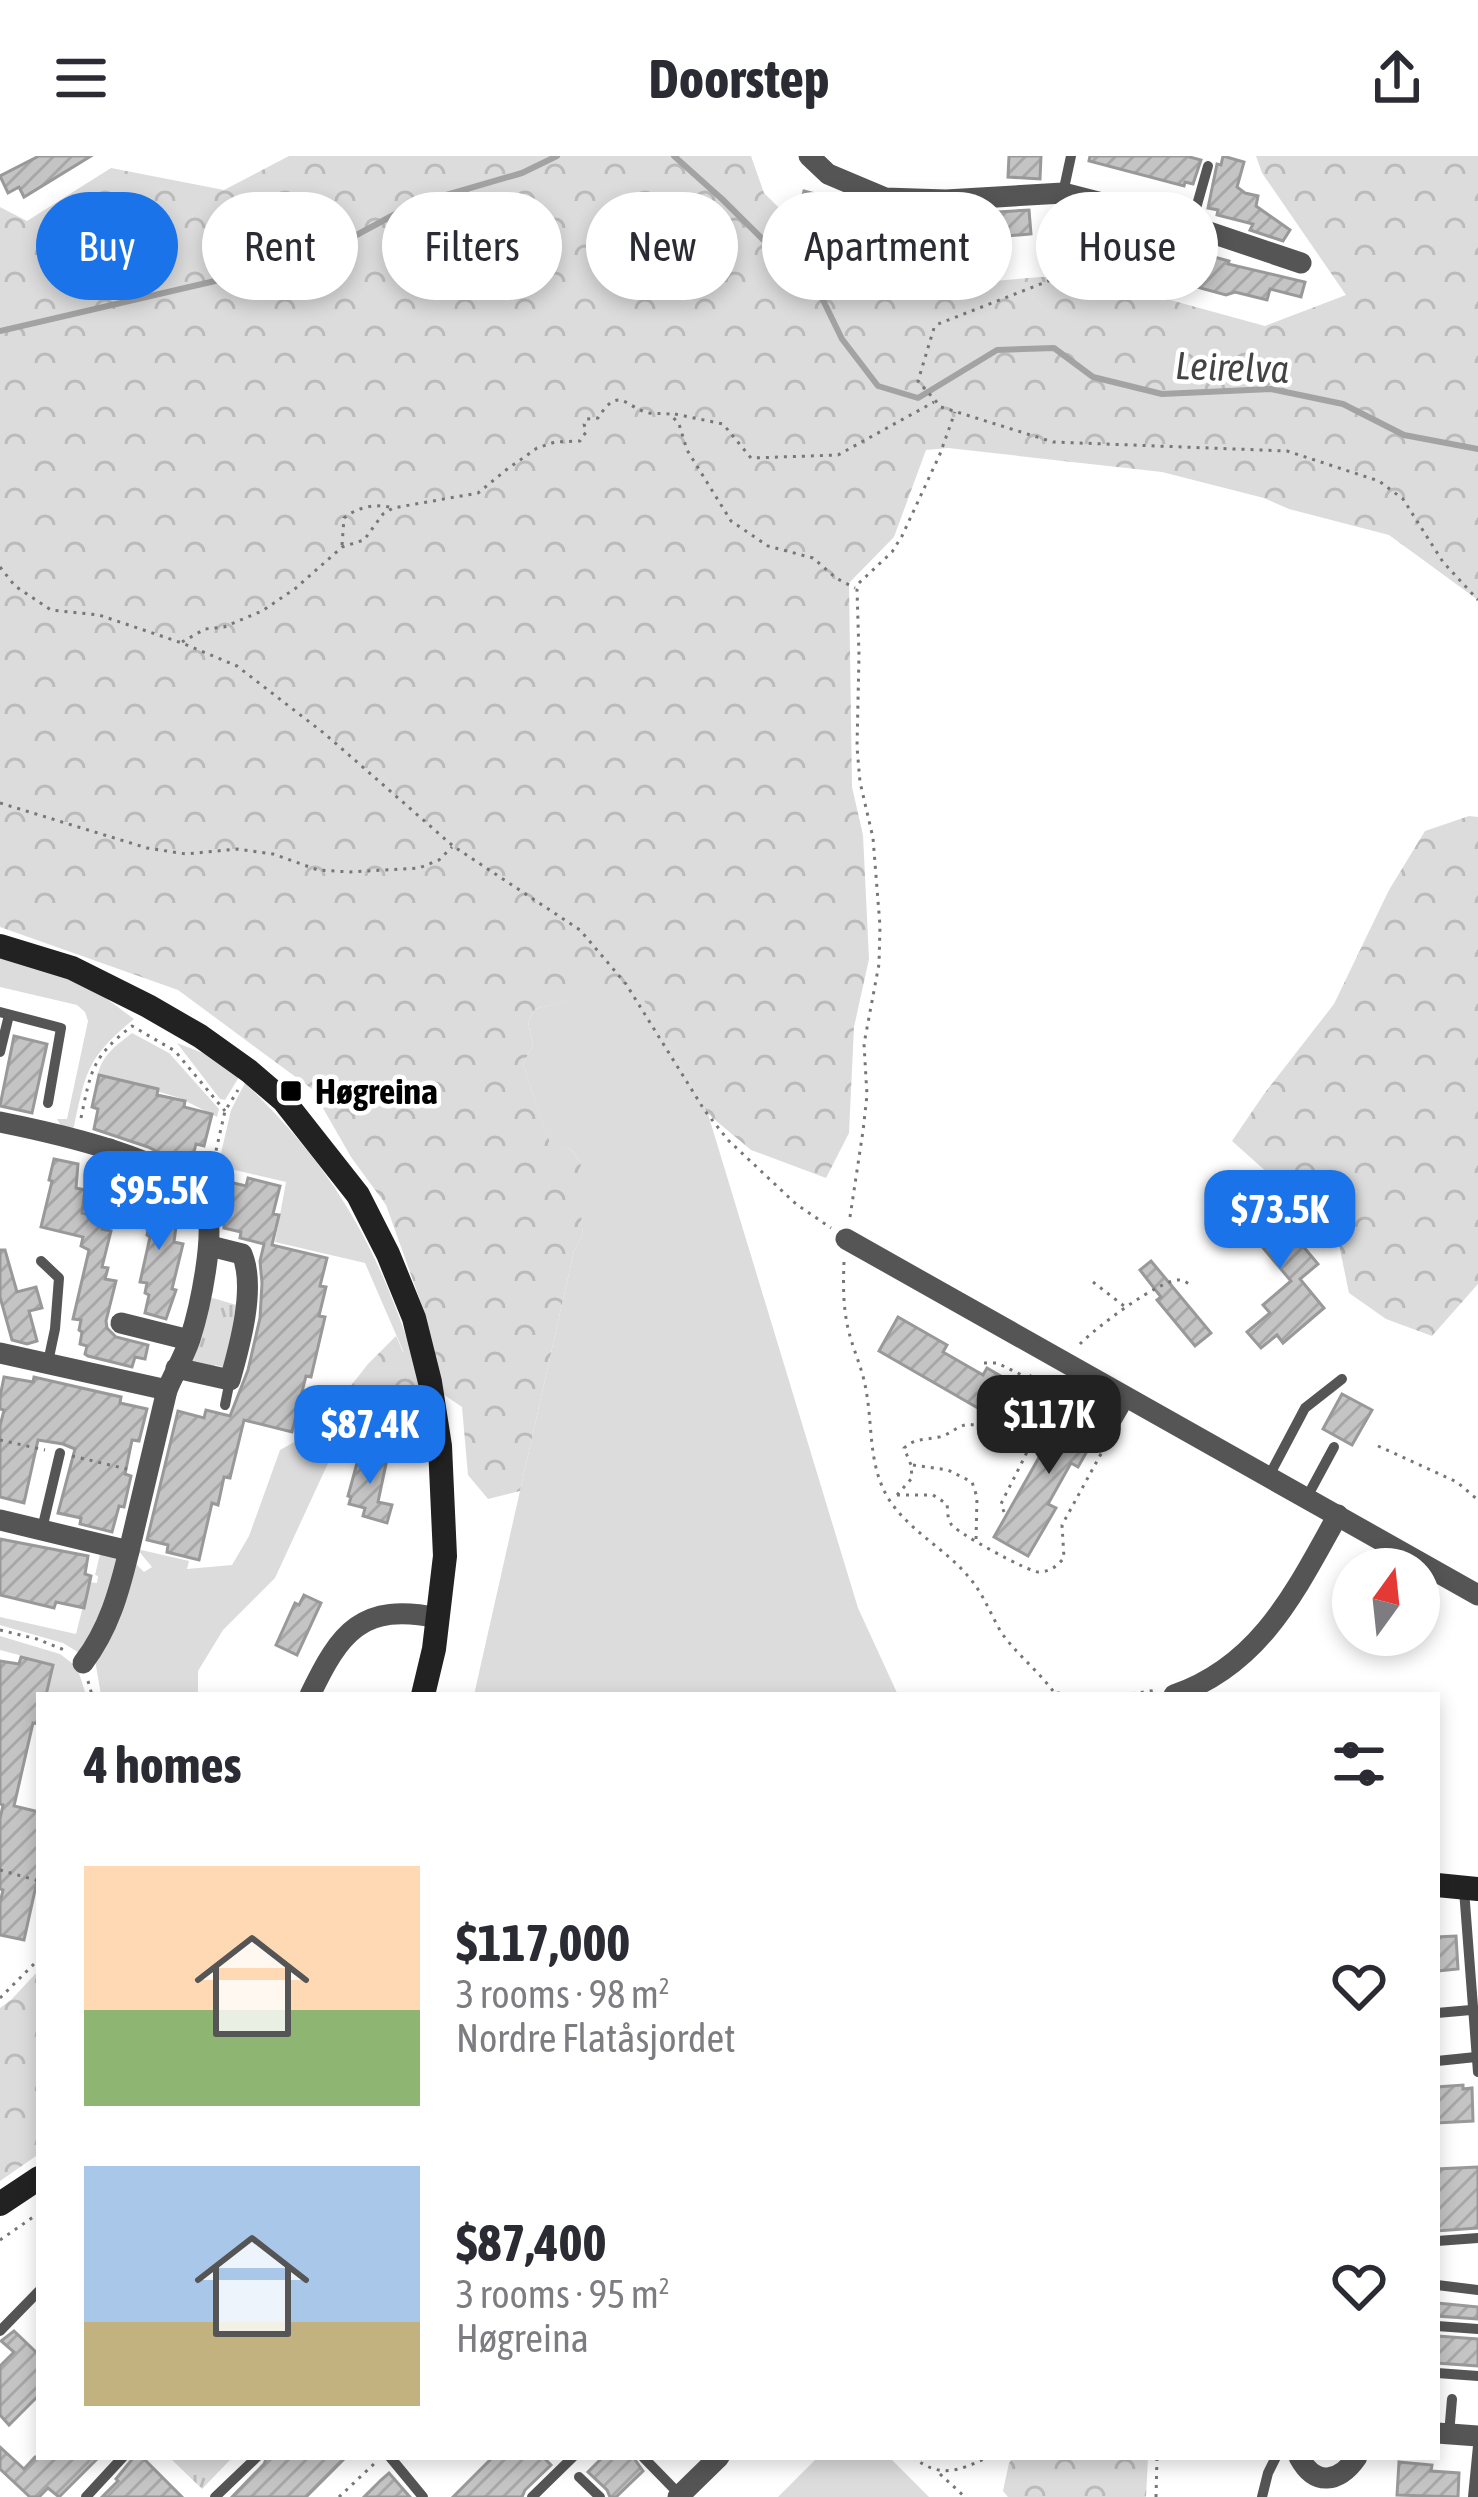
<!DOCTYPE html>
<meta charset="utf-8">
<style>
body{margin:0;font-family:"Asap Condensed",sans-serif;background:#f2f2f3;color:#2b2b33;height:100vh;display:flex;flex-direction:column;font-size:45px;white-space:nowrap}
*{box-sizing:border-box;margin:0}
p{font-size:39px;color:#7c7c81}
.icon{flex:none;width:66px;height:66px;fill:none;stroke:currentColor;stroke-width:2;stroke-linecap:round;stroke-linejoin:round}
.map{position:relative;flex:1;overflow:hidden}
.sheet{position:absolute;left:36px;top:1536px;width:1404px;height:768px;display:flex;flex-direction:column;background:#fff;border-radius:0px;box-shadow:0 6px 18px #0003}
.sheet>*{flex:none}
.banner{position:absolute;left:36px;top:36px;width:1407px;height:108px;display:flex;gap:24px}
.needle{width:78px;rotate:15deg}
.fabs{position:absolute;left:1332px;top:1392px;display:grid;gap:24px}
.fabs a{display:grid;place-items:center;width:108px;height:108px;border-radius:50%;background:#fff;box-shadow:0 6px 18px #0003;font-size:60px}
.price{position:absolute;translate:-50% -102px;padding:0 27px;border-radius:24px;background:#1a73e8;color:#fff;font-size:39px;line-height:78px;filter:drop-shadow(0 3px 6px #0008)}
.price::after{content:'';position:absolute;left:50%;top:72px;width:36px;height:27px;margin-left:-18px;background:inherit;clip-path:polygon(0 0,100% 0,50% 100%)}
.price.active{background:#222;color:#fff}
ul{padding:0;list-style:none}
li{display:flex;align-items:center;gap:36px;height:300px;padding:0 48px}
li span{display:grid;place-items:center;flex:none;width:336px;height:240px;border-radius:0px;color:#555}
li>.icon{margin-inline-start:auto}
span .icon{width:144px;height:144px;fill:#fffc;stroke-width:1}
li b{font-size:51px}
h2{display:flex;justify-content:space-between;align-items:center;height:144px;padding:0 48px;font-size:51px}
.chip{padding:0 42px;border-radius:54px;background:#fff;box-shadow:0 6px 18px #0003;font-size:42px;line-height:108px}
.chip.active{background:#1a73e8;color:#fff}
header{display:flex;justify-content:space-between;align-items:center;height:156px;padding:0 48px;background:#fff;font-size:54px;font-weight:700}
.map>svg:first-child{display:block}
</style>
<header><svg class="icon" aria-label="menu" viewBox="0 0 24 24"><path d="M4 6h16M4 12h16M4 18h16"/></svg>Doorstep<svg class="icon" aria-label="share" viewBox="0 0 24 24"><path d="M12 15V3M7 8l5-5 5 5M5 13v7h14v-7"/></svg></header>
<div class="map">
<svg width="1478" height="2341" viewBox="0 0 1478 2341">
<defs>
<pattern id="forest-crowns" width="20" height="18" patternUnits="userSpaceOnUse" patternTransform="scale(3)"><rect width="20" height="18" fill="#dcdcdc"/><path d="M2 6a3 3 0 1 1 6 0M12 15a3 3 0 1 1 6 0" fill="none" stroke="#bbb"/></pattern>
<pattern id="park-tufts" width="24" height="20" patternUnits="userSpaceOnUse" patternTransform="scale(3)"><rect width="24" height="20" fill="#dcdcdc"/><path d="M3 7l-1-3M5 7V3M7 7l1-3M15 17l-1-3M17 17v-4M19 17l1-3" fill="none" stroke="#bbb"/></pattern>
<pattern id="building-hatch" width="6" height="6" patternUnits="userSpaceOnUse" patternTransform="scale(3)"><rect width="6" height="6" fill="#c4c4c4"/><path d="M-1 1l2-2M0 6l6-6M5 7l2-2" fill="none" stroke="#a7a7a7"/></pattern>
</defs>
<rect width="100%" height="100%" fill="#fff"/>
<!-- green -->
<g fill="#dcdcdc">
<path d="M 0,800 L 65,820 L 96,835 L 134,863 C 88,901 86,914 74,971 L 65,976 L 57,963 L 67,963 L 88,865 L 85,856 L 77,849 L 0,831 Z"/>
<polygon points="635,827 708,958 858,1452 898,1539 474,1539 574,1095 583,1079 577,1030 581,1008 571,993 550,988 523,908 533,889 528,866 535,853"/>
<path d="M 132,877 L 169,897 L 219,953 L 217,961 L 180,942 L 98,918 C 102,899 118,888 132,877 Z"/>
<polygon points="177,887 208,899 239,921 225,944 220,943"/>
<path d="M 245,927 C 330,1009 372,1080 410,1191 L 404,1197 L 365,1107 L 275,1086 L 286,1026 L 218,1010 L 231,954 Z"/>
<polygon points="316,1274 342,1277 275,1422 223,1474 198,1515 198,1539 101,1539 95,1504 132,1404 144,1416 152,1411 137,1393 189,1405 187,1413 232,1409 249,1380 280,1294"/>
<polygon points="101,1394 122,1399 114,1436 81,1498 63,1487 0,1469 0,1461 76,1478 89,1426 97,1427 98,1420 95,1419"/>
<polygon points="0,1480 60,1498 77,1511 86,1539 46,1539 53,1508 0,1494"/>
<polygon points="818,2301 889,2301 929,2341 778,2341"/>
</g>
<!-- forest -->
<g fill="url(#forest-crowns)">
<polygon points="289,0 751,0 764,37 864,136 1041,121 1090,122 1265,170 1346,139 1262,17 1256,0 1478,0 1478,444 1389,379 1289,353 1264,342 1162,316 948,292 926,294 894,381 849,427 852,631 863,679 869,803 854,871 849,977 826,1022 751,994 708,958 635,828 535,853 528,866 533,889 523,908 550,987 571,993 581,1008 578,1030 583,1079 574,1095 520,1335 488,1343 468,1319 462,1251 443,1238 425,1158 386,1049 351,1001 312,933 178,834 0,771 0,51 27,65 111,12 224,34"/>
<polygon points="1469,660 1478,661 1478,1128 1432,1180 1386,1163 1349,1137 1337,1079 1232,985 1264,938 1334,848 1389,734 1425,675"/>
<polygon points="396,1180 403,1196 410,1191 428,1265 342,1277 316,1274 368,1208"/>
<polygon points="39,1814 39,1998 0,2025 0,1852 11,1844"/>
<polygon points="1014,2301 1148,2301 1146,2341 1008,2341 1003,2335 1009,2307"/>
</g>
<!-- park -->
<g fill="url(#park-tufts)">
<polygon points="206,1140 240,1150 223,1211 215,1209 214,1215 189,1208"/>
<polygon points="169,2301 227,2301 230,2304 202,2333"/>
</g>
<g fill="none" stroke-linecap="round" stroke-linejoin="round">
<!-- stream -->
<g stroke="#a3a3a3" stroke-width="6">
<polyline points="674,0 722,43 822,142 842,183 878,230 918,242 997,194 1054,192 1093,221 1162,238 1271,233 1343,248 1404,279 1478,293"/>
<polyline points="0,175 245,118 338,89 412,49 522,17 557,0"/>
</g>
</g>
<!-- building -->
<g fill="url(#building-hatch)" stroke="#999" stroke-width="3">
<polygon points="39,0 91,0 24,41 19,31 8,37 0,20"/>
<polygon points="1009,0 1041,0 1040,23 1008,21"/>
<polygon points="1090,0 1186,0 1201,4 1193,28 1185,26 1184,30 1089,5"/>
<polygon points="1223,0 1244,6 1237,31 1245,37 1258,40 1256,50 1290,74 1283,85 1250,74 1253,68 1217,59 1218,54 1208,52 1217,8 1221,9"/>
<polygon points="804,35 834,43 832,49 874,59 875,55 912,65 912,61 950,62 950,59 1029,54 1031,78 922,87 889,86 850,76 851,71 798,57"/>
<polygon points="1070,57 1159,77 1176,83 1174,90 1229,105 1228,108 1305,126 1301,141 1270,133 1267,144 1235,136 1226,139 1171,124 1173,111 1064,82"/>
<polygon points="14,880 47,888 32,957 0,950"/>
<polygon points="99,919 158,933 157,939 185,945 184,951 212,958 204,990 196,988 190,1012 148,991 94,973 98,953 92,951"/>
<polygon points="54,1003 78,1008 76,1032 85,1034 82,1057 104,1062 102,1073 111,1075 102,1111 108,1112 105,1123 116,1125 106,1165 107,1172 116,1181 148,1189 145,1203 135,1201 132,1211 88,1200 85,1198 87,1190 80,1188 82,1176 79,1174 81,1164 73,1163 89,1094 81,1090 83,1081 41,1071 52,1025 49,1024"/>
<polygon points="248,1022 280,1030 273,1058 279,1059 272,1089 327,1102 320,1130 326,1131 319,1160 325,1161 311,1221 306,1220 292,1276 244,1264 230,1322 224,1321 218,1349 212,1347 199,1404 167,1396 168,1389 147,1384 178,1255 204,1262 206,1254 230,1260 248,1214 260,1162 262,1127 260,1105 264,1088 240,1082 241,1076 224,1072 222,1041 217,1039 221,1024 246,1030"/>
<polygon points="145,1033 170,1038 168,1061 177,1063 174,1086 183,1088 172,1133 176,1134 166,1163 145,1157 149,1139 145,1137 147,1127 140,1126 150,1081 147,1079 149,1070 137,1067"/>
<polygon points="1255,1033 1318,1108 1300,1123 1324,1152 1283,1187 1277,1179 1261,1192 1247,1176 1270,1157 1263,1149 1291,1125 1231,1054"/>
<polygon points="0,1094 5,1094 17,1136 36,1131 42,1152 29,1155 37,1185 27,1188 12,1184 0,1141"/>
<polygon points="1151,1105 1211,1177 1195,1190 1157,1144 1161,1141 1140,1114"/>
<polygon points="898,1161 947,1189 943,1196 983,1219 987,1212 1035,1240 1016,1274 879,1195"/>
<polygon points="4,1221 33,1226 34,1221 121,1241 120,1247 147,1253 139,1285 132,1284 125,1318 131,1320 124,1351 119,1350 112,1376 80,1368 81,1362 58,1357 75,1293 63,1288 38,1284 24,1347 0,1341 0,1270 4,1254 0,1253 0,1241"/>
<polygon points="1342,1238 1372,1254 1352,1289 1323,1273"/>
<polygon points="1072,1243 1106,1262 1078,1311 1071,1307 1048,1348 1056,1352 1028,1400 994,1381"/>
<polygon points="360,1296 387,1303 378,1346 392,1349 387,1367 363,1360 365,1352 349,1348 351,1341 348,1340"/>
<polygon points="0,1383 88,1400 85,1418 91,1420 84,1452 56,1446 54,1452 0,1439"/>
<polygon points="304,1439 321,1447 297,1499 276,1489 295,1447 299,1449"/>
<polygon points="21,1501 53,1509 46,1539 39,1539 39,1568 33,1567 14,1650 39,1656 39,1716 24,1784 0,1779 0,1747 3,1734 0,1733 0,1663 3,1649 0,1648 0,1505 19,1508"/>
<polygon points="1456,1780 1458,1813 1437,1815 1437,1781"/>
<polygon points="1463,1929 1463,1933 1472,1932 1473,1965 1437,1967 1437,1931"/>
<polygon points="1478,2011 1478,2072 1437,2075 1437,2013"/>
<polygon points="1437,2147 1478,2151 1478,2163 1437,2160"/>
<polygon points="14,2175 39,2199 39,2239 9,2269 0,2259 0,2210 14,2196 1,2185"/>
<polygon points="1437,2180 1478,2183 1478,2210 1437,2207"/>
<polygon points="0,2291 24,2313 35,2301 99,2301 59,2341 48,2332 39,2341 30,2341 0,2313"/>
<polygon points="134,2301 142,2301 182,2341 102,2341 118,2325 116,2323"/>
<polygon points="267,2301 346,2301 306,2341 232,2341 264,2308"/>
<polygon points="493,2301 543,2301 551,2309 525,2334 522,2341 453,2341"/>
<polygon points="603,2301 633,2301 643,2315 616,2341 610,2341 607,2334 588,2316"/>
<polygon points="1399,2306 1432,2309 1431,2315 1459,2317 1458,2341 1397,2339"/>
<polygon points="389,2317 410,2341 364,2341 381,2324"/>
</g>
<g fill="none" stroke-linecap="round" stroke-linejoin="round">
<!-- path -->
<g stroke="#777" stroke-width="3" stroke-dasharray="3 6" stroke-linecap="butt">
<polyline points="1063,57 1063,108 1051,124 938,168 934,172 918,225 941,251 1053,286 1287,295 1379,325 1403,343 1443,406 1478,444"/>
<polyline points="675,258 723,268 751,302 838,299 934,246"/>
<path d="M 342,389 L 344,362 C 357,351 377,347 393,352"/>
<polyline points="0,411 15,430 51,454 99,459 182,487 237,510 325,578 453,690 580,774 626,828 705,955 728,984 796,1048 831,1072"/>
<path d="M 182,486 L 205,473 L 224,471 L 262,455 L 296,432 L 342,391 L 364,384 L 383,358 L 393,352 L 478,337 L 506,314 L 537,292 L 555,286 L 580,285 L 586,276 L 584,268 L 587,263 L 598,262 C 619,228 626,252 649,257 C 656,258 663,257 670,258 L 679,268 L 687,294 L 731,365 L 768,390 L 813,402 L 836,422 L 855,432"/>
<polyline points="0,647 147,692 186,698 237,693 273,698 318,714 350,716 419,712 439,704 452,691"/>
<path d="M 81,962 C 91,914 92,901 132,870 L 175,895 L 225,955"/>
<polyline points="210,1021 225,955 238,934"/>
<polyline points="850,1061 863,975 867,939 864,888 879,808 880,770 873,682 860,626 857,591 859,499 857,433 859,427 892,396 902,380 940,298 955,256"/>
<path d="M 844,1106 C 843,1131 843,1156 850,1180 C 855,1198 863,1215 866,1234 C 873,1271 868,1308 888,1342 C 909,1375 943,1391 968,1420 C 983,1437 990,1457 1001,1476 C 1017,1499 1040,1516 1056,1539"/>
<polyline points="1093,1126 1124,1150"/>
<path d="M 1080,1188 C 1094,1173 1161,1122 1180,1124 C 1183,1124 1186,1126 1189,1128"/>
<polyline points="984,1207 997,1207 1028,1222"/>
<polyline points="0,1284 45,1294"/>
<polyline points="1378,1290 1457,1326 1478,1344"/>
<polyline points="72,1300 127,1313"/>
<polyline points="913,1309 948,1314 972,1326 977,1341 976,1384"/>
<path d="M 897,1339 L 933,1339 L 947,1348 C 948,1355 947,1362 951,1368 C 955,1376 1029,1416 1038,1416 C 1050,1416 1057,1410 1064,1402 L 1062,1369 L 1108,1285"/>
<path d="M 897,1339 L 912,1322 L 911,1309 L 904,1292 C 915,1282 925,1284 939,1281 C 949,1279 956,1271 965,1269 C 981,1265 1009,1288 1027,1292"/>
<path d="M 1004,1356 L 1001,1348 C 1009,1330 1054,1251 1045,1236 C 1041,1230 1034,1228 1029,1223 L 1034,1214"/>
<polyline points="0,1474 37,1483 67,1495"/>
<polyline points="88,1525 92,1539"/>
<polyline points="1057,1537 1075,1539"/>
<polyline points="1123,1539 1157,1534"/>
<polyline points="0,1714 39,1725"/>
<polyline points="0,1842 39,1803"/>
<polyline points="0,2084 39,2057"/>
<path d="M 913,2301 C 940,2323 959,2315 988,2301"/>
<polyline points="940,2318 965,2341"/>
<polyline points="339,2341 376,2306"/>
<polyline points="1156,2341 1157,2301"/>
</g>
<!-- lane -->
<g stroke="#555" stroke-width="10">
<polyline points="1063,37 1071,0"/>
<polyline points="1191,70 1208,10"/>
<polyline points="0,856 61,872 48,947"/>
<polyline points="0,896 9,859"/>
<polyline points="41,1105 59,1122 55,1173 48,1206"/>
<polyline points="225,1249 230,1224"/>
<polyline points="1115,1268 1130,1242"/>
<polyline points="1269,1320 1305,1252 1342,1223"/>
<polyline points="1307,1341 1334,1291"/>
<polyline points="42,1373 60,1297"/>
<polyline points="1464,1734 1478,1916"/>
<polyline points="1437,1857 1471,1854"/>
<polyline points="1437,1905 1476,1901"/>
<polyline points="1437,2085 1478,2082"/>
<polyline points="1437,2129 1478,2134"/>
<polyline points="1437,2170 1478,2173"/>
<polyline points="0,2175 39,2135"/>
<polyline points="1437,2217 1478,2220"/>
<polyline points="1449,2278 1452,2243"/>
<polyline points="390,2301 423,2341"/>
<polyline points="643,2301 680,2339"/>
<polyline points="579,2321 600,2341"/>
<polyline points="86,2341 123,2301"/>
<polyline points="215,2341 257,2301"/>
<polyline points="532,2341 573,2301"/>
<polyline points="1262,2341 1268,2317 1276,2301"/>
<polyline points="1473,2341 1478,2290"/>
</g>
<!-- street -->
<g stroke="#555" stroke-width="21">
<polyline points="809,0 828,18 885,42 946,44 1063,37 1191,70 1301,107"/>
<path d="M 0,966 C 45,975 182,1004 204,1046 C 218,1073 199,1155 190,1183 C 184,1201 174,1217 167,1234 L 0,1197"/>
<polyline points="99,1042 110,993"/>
<polyline points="846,1083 1478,1439"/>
<polyline points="121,1167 189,1184"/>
<path d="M 176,1212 L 230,1224 C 240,1189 256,1131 242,1098 L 210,1090"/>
<polyline points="0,1364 129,1395 167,1234"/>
<path d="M 83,1507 C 109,1473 119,1436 129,1395"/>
<path d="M 310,1539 C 340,1476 362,1446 438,1462"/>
<path d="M 1174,1539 C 1261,1509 1296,1434 1338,1359"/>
<polyline points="1437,2277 1478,2280"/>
<path d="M 1299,2301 C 1315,2331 1339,2327 1357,2301"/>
<polyline points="678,2341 719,2301"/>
</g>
<!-- secondary -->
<g stroke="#222" stroke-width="24">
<polyline points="0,790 72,812 148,850 200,880 249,915 284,945 358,1039 388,1098 414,1162 430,1226 440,1290 445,1400 434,1493 423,1539"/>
<polyline points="1437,1729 1478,1733"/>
<polyline points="0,2048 39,2022"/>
</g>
</g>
<!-- markers -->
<rect fill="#000" stroke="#fff" stroke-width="4.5" x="279" y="923" width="24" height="24" rx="6"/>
<g text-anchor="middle" stroke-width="9" stroke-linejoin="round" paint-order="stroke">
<!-- poi labels -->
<g font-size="36" font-weight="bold" fill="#000" stroke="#fff" text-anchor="start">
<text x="315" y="948">Høgreina</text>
</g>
<!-- water labels -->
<g font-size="39" font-style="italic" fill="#444" stroke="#fff">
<text transform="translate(1232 211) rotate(2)" y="14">Leirelva</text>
</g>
</g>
</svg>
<div class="fabs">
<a><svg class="needle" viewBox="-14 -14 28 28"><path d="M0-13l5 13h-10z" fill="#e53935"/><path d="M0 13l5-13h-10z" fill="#7c7c81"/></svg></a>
</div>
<b class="price" style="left:159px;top:1097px">$95.5K</b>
<b class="price" style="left:1280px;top:1116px">$73.5K</b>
<b class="price active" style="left:1049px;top:1321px">$117K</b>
<b class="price" style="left:370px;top:1331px">$87.4K</b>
<div class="banner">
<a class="chip active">Buy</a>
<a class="chip">Rent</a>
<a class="chip">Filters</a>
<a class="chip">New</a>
<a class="chip">Apartment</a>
<a class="chip">House</a>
</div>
<section class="sheet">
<h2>4 homes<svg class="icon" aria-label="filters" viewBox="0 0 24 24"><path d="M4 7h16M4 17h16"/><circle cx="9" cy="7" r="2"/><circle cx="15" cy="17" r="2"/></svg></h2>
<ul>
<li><span style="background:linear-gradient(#ffd9b3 60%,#8fb573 0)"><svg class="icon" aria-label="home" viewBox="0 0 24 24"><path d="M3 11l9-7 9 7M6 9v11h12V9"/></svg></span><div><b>$117,000</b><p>3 rooms · 98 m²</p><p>Nordre Flatåsjordet</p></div><svg class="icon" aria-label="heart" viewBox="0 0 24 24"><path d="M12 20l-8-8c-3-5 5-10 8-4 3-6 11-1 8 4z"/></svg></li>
<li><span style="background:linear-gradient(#a9c7e8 65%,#c2b280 0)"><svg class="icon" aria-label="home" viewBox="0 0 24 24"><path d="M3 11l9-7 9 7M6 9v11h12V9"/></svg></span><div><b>$87,400</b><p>3 rooms · 95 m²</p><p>Høgreina</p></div><svg class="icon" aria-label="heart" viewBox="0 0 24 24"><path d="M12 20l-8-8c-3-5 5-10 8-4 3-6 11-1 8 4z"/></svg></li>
</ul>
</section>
</div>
